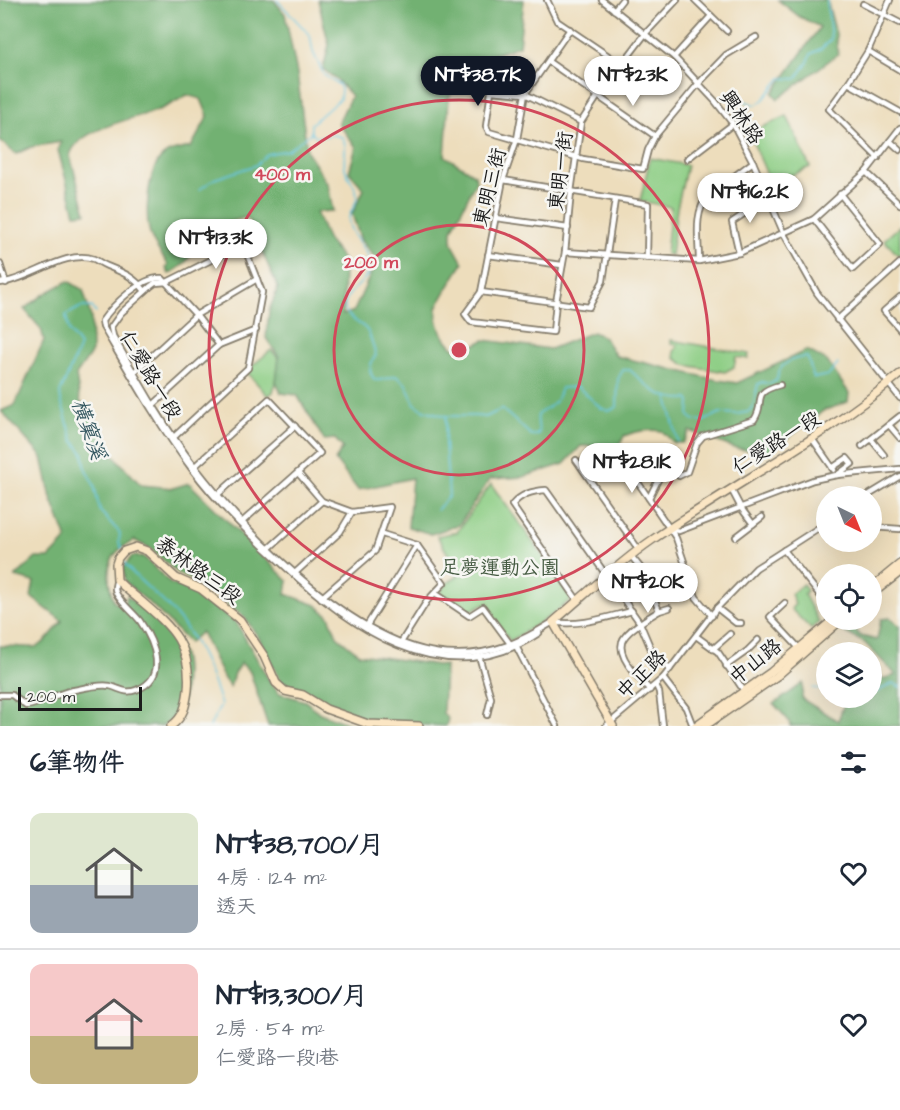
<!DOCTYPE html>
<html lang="zh-TW">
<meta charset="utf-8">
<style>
body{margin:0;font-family:"Architects Daughter","LXGW WenKai TC",sans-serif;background:#f2f2f3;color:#1f2937;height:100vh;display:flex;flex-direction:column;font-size:22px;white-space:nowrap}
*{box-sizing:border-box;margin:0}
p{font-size:20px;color:#747a83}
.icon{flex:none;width:33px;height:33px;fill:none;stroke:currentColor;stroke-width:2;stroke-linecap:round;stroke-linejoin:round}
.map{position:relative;height:726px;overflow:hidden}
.details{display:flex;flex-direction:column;background:#fff;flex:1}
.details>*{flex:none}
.needle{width:39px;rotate:137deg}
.controls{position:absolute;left:816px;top:486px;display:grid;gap:12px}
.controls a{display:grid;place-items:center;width:66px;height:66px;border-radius:50%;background:#fff;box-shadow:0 6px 24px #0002;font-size:30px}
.scale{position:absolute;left:18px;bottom:15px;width:124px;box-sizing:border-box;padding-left:6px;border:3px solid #1c1c1c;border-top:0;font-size:16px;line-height:21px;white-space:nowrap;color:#1c1c1c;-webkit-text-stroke:4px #f6f6f2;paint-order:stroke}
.price{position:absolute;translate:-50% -51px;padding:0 14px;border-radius:21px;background:#fff;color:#222;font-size:20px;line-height:39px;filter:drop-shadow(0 2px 3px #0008)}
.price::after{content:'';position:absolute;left:50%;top:36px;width:18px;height:14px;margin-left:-9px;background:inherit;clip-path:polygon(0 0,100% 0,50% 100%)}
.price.current{background:#111827;color:#fff}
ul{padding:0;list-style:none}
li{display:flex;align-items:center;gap:18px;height:150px;padding:0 30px}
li+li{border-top:2px solid #e0e1e3}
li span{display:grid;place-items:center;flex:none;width:168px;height:120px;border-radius:12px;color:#555}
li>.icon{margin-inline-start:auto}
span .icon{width:72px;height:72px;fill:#fffc;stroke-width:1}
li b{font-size:26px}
h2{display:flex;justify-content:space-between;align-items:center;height:72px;padding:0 30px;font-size:26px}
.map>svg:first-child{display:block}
</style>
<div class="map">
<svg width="900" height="726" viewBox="0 0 900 726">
<rect width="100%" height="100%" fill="#f6f6f2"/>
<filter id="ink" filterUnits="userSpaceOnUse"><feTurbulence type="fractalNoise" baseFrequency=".0167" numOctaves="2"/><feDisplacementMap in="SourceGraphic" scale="12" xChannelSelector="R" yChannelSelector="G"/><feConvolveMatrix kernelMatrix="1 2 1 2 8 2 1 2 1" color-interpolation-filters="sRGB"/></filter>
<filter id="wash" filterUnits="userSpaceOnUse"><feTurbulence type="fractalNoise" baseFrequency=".008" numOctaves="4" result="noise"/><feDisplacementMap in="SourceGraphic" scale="24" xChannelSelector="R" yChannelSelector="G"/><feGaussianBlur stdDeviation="1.35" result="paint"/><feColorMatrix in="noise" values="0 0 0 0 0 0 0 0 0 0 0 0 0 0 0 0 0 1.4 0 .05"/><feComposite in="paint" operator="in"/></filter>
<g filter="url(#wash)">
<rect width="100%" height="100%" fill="#edddbc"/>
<!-- green -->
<g fill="#8ece85" stroke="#557550" stroke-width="1.5">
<polygon points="787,116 810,167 771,184 749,133"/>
<polygon points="650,158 687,165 677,208 671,255 666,254 671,207 640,201"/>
<polygon points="900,226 900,257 884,240"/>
<polygon points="671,340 749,354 748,359 736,357 734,367 725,372 685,365 675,358 674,352 678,345 671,344"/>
<polygon points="271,350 282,362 273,392 268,396 246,371"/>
<polygon points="491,484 573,598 549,617 510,641 483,604 468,612 440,592 446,584 460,574 437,536 457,532"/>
<polygon points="803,584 807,591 804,594 819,622 811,629 791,609 795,604 791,594"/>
</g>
<!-- forest -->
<g fill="#72b172" stroke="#476647" stroke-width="1.5">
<path d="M 0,0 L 274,0 L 285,14 L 297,73 L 307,151 L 328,185 L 333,211 L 316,212 L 327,239 L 344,261 L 343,315 L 354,311 L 377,260 L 361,241 L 352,214 L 364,189 L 349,172 L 356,147 L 338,123 L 351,96 L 338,81 L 323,69 L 329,45 L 318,0 L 524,0 L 519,46 L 466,64 L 449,98 L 445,156 L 475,175 L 476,181 L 452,230 L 452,243 L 463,263 C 457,273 439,300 437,309 C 435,326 446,344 460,352 L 484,340 L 550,349 L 593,332 L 604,337 L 616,356 L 713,379 L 737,383 L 807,350 L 827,361 L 849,393 L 848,402 L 823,411 L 795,433 L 765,453 L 734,448 L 690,431 L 683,443 L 674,443 L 662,431 C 649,429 636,431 624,436 L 619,447 L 581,446 L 564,464 L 523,477 L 490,479 L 459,525 L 431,534 L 408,527 L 412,478 L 358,490 L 335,460 L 343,448 L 335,439 L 324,440 L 297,395 L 281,393 L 276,382 L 279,357 L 266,338 L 269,311 L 278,288 L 247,217 C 232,221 215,225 204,237 C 189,253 192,262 169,274 L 166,268 L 168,265 C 164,257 157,249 153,241 C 143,222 147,176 160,159 C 167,150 181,149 191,147 L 208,116 L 201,99 L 187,95 C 178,100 170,105 161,109 C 139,118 76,128 70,156 L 86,213 L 75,214 L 58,150 L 61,142 L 31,147 L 16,154 L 0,141 Z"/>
<polygon points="778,0 827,0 836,34 838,54 778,99 773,93 820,27 800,17"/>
<path d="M 68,281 L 83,290 L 91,317 L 92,352 L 76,375 L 80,401 L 97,422 L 115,457 L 141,485 L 173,488 L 189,483 L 288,581 L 286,594 L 316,605 L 329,616 L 337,636 L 359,654 L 445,666 L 443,713 L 448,719 L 446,726 L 369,722 L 333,709 L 311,694 L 289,688 L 280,680 L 259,638 L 245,618 L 202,584 L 180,575 L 151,549 L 134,540 C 129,544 122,547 118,551 C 104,564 109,587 114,602 L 123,606 L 127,596 C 142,608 178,638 183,656 C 186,666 185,679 184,689 C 183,709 179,715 163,726 L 0,726 L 0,646 C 41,646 35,656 62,621 L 31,597 L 34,582 L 15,577 L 36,558 L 49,558 L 67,539 L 51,498 L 42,457 L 1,411 L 15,405 L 44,340 L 41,329 L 24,309 L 46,293 Z"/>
<polygon points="132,556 144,557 171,584 188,589 236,622 269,680 279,693 305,701 320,713 354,726 268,726 250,672 241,663 234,673 230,687 224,679 201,632 189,643 153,606 125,582 123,568"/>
<polygon points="890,618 900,626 900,726 790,726 789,721 774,704 803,683 802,699 838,721 844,704 843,698 872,698 872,657 882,679 896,675 865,643 844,632 852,627 861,636 877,640 881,619"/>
</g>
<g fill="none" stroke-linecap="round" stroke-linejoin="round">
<!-- stream -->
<g stroke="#64c6e2" stroke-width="1.5">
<path d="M 277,0 L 310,35 L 313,52 L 324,75 L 339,85 L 341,89 L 340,99 L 311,124 L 311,133 L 317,137 L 334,135 L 342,137 C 349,148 342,157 345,168 C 347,178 358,187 357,197 C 356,207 347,213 349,223 C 352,241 375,252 368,273 C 363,286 340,294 346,311 C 349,320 361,323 366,329 C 371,335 373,347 376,355 C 370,364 367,371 375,380 L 380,380 L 396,376 L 405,383 L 415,404 L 424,410 L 446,416 L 476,416 L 486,417 L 502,409 L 531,435 L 537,435 L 539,432 C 536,409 536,417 552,405 C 557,401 559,394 561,388 L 578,387 L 601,408 L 609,411 L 617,407 L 618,379 L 623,370 L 630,370 C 649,388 660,400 688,399 L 690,402 L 689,416 L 694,420 L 704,421 L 720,413 L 737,414 L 748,412 L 753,407 L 758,384 L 762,382 L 770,384 L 777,380 C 778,364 792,358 807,357 C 811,364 810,371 814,378 L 829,375 L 838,364"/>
<polyline points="730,98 739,99 756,105 763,100 781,78 796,79 808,62 811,54 822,48 831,39 827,0"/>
<polyline points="199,190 214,179 256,165 267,154 288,150 311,133"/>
<polyline points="96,313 92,307 81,307 66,315 69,331 80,346 60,393 61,401 73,440 83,453 86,470 94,485 100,511 120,533 119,542 122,549"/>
<polyline points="667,397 678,442"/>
<polyline points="437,510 449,496 445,442 446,417"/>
<path d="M 123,561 C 138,582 159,595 175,614 C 197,639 211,673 221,705 L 210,726"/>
<polyline points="872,680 877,692 893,683 900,687"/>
<polyline points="813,688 826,690"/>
</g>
</g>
</g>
<g filter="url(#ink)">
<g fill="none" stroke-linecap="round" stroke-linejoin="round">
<!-- minor casing -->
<g stroke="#847c6c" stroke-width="8">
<g id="minor">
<polyline points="547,0 557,21 622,65"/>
<polyline points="602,0 674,57 715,101 733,124 753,162 784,234 817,293 900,398"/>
<polyline points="695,0 727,31"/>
<polyline points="863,4 900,23"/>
<polyline points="614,10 622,0"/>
<polyline points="570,29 525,94 517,139 503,180 481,292 465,314 471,322 553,332 556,302 565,252 571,192 581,122 598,96 646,33 677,0"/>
<polyline points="868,51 900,70"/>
<polyline points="674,57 711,16"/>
<polyline points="549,62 655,136"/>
<polyline points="848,83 900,112"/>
<polyline points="581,122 525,94 491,91 486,126 489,132 583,159 643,169 648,150 655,136 699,83 726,55 756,37"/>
<polyline points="890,141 900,150"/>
<polyline points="878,158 829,109 848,83 868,51 890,0"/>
<polyline points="687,159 733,124"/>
<polyline points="866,172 900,204"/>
<polyline points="503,180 648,204 647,258"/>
<polyline points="496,218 568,228"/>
<polyline points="814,219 853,269 880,244 840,194"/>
<polyline points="565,252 699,261 739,253 814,219 866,172 900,128"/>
<polyline points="739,253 732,222 769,197"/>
<polyline points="488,255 562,265"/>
<path d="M 699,261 C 699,240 693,213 708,196 L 753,162"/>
<polyline points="0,264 6,283"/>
<path d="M 0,283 C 30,280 65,249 94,259 C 98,261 102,264 107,266 C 124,273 133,276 145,291"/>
<polyline points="481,292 589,307 603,281 615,200"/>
<polyline points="900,297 884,311 900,329"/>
<polyline points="837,320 900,263"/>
<path d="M 219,345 L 196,315 L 162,278 C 142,276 113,305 102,321 L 103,327 C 131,375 158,424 192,469 C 216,501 246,531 276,558 C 346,625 443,698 539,633"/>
<polyline points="133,373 196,315 257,279"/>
<polyline points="152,406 219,345 256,330"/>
<polyline points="889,425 900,438"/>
<polyline points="871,439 884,455"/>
<path d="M 172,440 L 174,437 L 248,368 L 262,292 L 243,244 L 167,282 L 155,283 L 151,286 L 121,313 L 111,327 L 113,336 C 138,380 163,426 195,467 C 249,537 362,653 455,654 C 493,655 522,641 553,622"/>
<polyline points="813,440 834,470"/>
<polyline points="862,446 900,416"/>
<polyline points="576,460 639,550"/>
<polyline points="194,467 269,399 320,453 242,522"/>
<polyline points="832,468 847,458 852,464 837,475"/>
<polyline points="298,473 322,501 352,512"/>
<polyline points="590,479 624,462 676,538 696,597 712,616"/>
<polyline points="731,489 741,508 753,524 762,517"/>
<polyline points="216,496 295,426"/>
<polyline points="867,496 900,476"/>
<path d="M 649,498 L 665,466 L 668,464 L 679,476 L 687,472 L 697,443 L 703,436 L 754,420 C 767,401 749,393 780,385"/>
<polyline points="872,527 900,529"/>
<polyline points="669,529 679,531 813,480 837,475 900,469"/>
<polyline points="382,534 417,545 444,583 427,601 400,644"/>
<polyline points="736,537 753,524"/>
<polyline points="268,549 322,501"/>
<polyline points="784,550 826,603"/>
<polyline points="631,556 644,572 659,611 669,608"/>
<polyline points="295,573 340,532 352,512 390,507 375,551 321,598"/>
<polyline points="435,593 469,616 483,607 511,645 516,646 557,726"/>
<path d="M 578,601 L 512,505 C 521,494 532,491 546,490 L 640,623 L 654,656 L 670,669"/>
<polyline points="785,603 770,617 799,648"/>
<polyline points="717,608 736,623 741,623"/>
<path d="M 553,622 C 579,627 607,617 632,611"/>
<polyline points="366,627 417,545"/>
<polyline points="696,636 718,652 744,691"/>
<polyline points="713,649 730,634"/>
<polyline points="479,656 491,698 487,715"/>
<polyline points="726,666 747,651 758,640"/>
<polyline points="663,678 686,708 693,726"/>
<polyline points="656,685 659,692 663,726"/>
<path d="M 650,690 C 641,680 617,658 622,642 C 625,631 649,617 659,611"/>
<path d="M 0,695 L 12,695 L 26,706 C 42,704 57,693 74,690 C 84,688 100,684 110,686 C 121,689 125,694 136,690 C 169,678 155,643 140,621 C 133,612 121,603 116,593 C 114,588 115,584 117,580"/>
<polyline points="606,726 663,678 717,608 756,568 826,523"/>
</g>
</g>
<!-- secondary casing -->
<g stroke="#847c6c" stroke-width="10">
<g id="secondary">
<polyline points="872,587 900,564"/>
<polyline points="872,594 900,572"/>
<path d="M 171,726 C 184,717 186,705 188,690 C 192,646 173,628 141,601 C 133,594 124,588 117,580 L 116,564 L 118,558 L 124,551 L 136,547 L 147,551 L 176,578 L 201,589 L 240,620 L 264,656 L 276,683 L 285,691 L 303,695 L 326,709 L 368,724 L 419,726"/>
<path d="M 613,726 L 553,622 C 586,594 617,564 652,540 C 735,483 823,439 900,374"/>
<polyline points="695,726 771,672 833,620"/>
<polyline points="705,726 777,676 841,620"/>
</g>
</g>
<!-- minor -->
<use href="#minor" stroke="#fff" stroke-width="4.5"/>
<!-- secondary -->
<use href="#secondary" stroke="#fbe6c4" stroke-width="7"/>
</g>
</g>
<!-- distance rings -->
<g fill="none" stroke="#d1495b" stroke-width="3">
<circle cx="459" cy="350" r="125"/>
<circle cx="459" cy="350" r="250"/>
</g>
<g text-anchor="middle" stroke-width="5" stroke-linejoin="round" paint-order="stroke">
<!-- street labels -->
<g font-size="20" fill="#1c1c1c" stroke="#f6f6f2">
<text transform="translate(742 117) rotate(56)" y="7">興林路</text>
<text transform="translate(560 171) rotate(-83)" y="7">東明一街</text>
<text transform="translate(489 187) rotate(-76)" y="7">東明三街</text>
<text transform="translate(151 375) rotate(59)" y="7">仁愛路一段</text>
<text transform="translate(776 442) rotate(-32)" y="7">仁愛路一段</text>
<text transform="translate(199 570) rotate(36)" y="7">泰林路三段</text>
<text transform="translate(755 661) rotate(-38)" y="7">中山路</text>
<text transform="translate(641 674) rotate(-44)" y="7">中正路</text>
</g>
<!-- park labels -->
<g font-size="20" fill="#445a41" stroke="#f6f6f2">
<text x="500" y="574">足夢運動公園</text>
</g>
<!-- water labels -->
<g font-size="21" font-style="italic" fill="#355861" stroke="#f6f6f2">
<text transform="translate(89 429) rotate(70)" y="7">橫窠溪</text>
</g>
</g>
<circle cx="459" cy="350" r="9" fill="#d1495b" stroke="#f6f6f2" stroke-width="3"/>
<g font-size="18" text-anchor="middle" font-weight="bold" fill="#d1495b" stroke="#f6f6f2" stroke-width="5" stroke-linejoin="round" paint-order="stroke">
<text x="282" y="180">400 m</text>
<text x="371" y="268">200 m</text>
</g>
</svg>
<div class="controls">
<a><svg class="needle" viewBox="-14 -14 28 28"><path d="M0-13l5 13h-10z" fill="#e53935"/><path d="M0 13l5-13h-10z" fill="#747a83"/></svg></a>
<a><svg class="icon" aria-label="locate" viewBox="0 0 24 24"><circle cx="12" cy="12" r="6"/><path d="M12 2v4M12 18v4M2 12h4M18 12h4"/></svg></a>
<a><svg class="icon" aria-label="layers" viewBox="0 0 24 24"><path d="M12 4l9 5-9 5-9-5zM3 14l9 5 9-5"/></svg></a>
</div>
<div class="scale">200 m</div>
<b class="price current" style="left:478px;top:107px">NT$38.7K</b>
<b class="price" style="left:633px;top:107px">NT$23K</b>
<b class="price" style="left:750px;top:224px">NT$16.2K</b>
<b class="price" style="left:216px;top:270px">NT$13.3K</b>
<b class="price" style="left:632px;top:494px">NT$28.1K</b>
<b class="price" style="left:648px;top:614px">NT$20K</b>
</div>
<section class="details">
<h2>6筆物件<svg class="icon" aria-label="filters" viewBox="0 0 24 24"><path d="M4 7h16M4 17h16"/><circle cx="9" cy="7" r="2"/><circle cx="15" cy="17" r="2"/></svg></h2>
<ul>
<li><span style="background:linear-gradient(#dfe7d0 60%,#9aa5b1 0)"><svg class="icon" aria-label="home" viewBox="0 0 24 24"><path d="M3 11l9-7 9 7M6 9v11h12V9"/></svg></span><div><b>NT$38,700/月</b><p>4房 · 124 m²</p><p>透天</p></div><svg class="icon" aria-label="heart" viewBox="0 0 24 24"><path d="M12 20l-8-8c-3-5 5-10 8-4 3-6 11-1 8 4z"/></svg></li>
<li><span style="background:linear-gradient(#f6c9c9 60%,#c2b280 0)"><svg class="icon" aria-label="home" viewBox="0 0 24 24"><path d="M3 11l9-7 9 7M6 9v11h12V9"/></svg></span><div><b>NT$13,300/月</b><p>2房 · 54 m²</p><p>仁愛路一段1巷</p></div><svg class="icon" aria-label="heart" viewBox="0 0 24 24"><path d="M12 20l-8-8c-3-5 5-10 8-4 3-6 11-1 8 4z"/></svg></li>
</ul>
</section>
